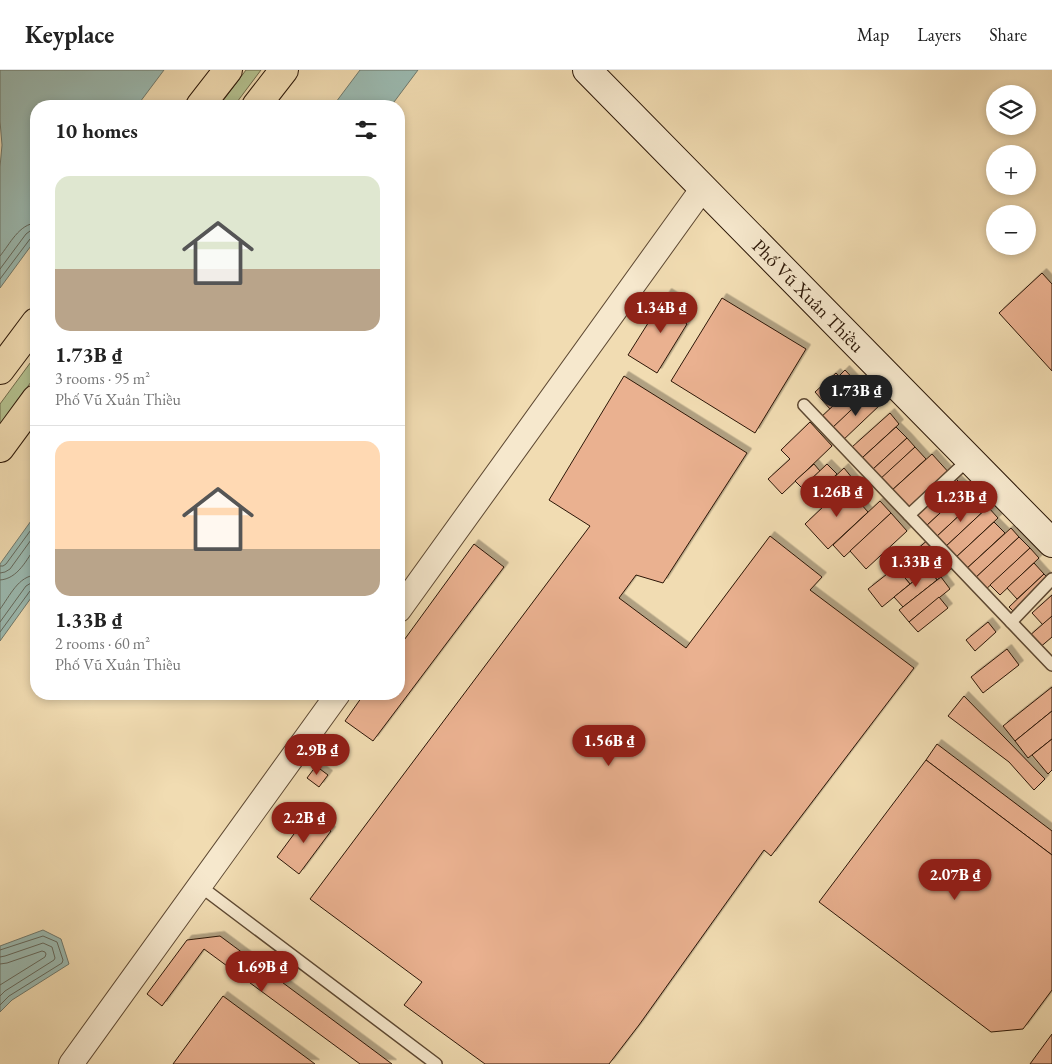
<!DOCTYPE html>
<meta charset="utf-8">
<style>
body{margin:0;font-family:"EB Garamond",serif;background:#f2f2f2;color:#222;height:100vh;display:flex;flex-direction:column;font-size:19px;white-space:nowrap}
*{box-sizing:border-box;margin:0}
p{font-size:16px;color:#767676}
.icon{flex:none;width:28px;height:28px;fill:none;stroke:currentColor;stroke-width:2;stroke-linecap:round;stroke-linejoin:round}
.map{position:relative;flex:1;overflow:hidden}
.side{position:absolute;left:30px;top:30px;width:375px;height:600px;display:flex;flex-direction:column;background:#fff;border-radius:20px;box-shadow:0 2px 8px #0003}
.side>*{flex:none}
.buttons{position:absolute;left:986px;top:15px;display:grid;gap:10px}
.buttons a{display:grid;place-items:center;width:50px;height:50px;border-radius:50%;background:#fff;box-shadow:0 2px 8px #0003;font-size:25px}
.price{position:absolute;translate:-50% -42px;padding:0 11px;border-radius:18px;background:#8f2418;color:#fff;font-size:16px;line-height:32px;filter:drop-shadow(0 1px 2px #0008)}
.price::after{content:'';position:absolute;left:50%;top:30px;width:15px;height:11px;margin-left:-8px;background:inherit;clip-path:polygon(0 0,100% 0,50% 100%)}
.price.current{background:#222;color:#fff}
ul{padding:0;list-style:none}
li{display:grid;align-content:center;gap:10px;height:265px;padding:0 25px}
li+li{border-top:1px solid #e0e0e0}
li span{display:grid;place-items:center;height:155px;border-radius:15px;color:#555}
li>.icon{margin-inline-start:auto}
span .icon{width:90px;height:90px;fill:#fffc;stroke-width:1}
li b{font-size:21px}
h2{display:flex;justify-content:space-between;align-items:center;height:60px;padding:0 25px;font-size:21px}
header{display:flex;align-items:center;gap:30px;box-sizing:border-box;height:70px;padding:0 25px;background:#fff;border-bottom:1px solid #e0e0e0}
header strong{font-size:24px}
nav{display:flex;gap:28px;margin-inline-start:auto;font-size:18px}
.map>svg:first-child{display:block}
</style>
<header>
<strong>Keyplace</strong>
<nav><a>Map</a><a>Layers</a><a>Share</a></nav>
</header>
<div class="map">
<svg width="1052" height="994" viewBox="0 0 1052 994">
<defs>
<filter id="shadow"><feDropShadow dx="4.5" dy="-4.5" stdDeviation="0" flood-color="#0004"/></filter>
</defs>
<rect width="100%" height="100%" fill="#f1dcb2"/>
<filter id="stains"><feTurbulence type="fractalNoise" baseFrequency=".004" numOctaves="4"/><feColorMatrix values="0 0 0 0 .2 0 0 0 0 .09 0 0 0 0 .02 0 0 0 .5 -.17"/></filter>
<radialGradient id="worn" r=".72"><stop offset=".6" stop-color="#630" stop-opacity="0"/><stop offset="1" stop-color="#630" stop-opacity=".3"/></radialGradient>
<!-- green -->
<g fill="#b4c290" stroke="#706c4c">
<polygon points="246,0 261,0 234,36 219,36"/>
<polygon points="36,285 36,305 0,355 0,334"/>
</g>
<!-- water -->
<g fill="#9bbab1" stroke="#6f796d">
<polygon points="0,0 164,0 137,36 36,36 36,169 0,218 0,97 2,75 0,51"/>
<polygon points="360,0 418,0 391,36 333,36"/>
<polygon points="36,444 36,521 0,571 0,494"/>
<polygon points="43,860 61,869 69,894 12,930 0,942 0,876"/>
</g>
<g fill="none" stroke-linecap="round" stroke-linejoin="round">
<!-- shore -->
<g stroke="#64685c" stroke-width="1">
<path d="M 0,186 C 10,174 19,154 36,153"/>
<polyline points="0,199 26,164 30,161 36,161"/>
<polyline points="0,209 30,169 33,167 36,167"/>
<polyline points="0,496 3,496 6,494 36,453"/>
<polyline points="0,503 5,502 10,499 36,463"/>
<path d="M 0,510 C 18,509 27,489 36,476"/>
<path d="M 0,539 C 10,526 18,506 36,505"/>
<polyline points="0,552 26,516 31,513 36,513"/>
<polyline points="0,562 30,521 33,519 36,519"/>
<polyline points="0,880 43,866 57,872 63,890 62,893 9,926 0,935"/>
<polyline points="0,887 5,886 43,873 52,877 55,888 54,890 5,921 0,926"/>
<polyline points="0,894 7,893 42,881 45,882 46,884 45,887 0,915"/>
</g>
</g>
<!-- building -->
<g fill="#eab190" stroke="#2c1707" filter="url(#shadow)">
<polygon points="1042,203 1052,214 1052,301 999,243"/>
<polygon points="667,223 691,238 683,251 687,254 657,303 628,285"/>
<polygon points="722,228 806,279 755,363 671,311"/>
<polygon points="845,300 859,315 853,321 839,306"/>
<polygon points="836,303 851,319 830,339 815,322"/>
<polygon points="624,306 747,383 663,513 636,505 619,528 686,578 770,466 822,507 810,520 914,598 771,786 764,780 639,955 609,994 485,994 404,935 422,912 310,829 590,456 549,430"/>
<polygon points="851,319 862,331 830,360 819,349"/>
<polygon points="870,322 881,334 841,372 830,360"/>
<polygon points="890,343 899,354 862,388 852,377"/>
<polygon points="810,352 832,376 782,424 768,409 790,389 781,380"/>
<polygon points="896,357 907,368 872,400 862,388"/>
<polygon points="907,368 915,377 881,409 872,400"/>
<polygon points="915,377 926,389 890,422 879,410"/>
<polygon points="932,384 951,405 909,443 890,422"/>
<polygon points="814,394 820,401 802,418 795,411"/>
<polygon points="827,394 837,404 817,423 807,413"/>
<polygon points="844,398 853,409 822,438 812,428"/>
<polygon points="954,407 966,419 924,458 912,445"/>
<polygon points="853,409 862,418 854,426 845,416"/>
<polygon points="845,416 868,442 828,479 805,454"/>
<polygon points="969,416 979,427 934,469 924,458"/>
<polygon points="979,427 988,437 943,479 934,469"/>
<polygon points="880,431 891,443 844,487 833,475"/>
<polygon points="988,437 998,448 953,490 943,479"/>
<polygon points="891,443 907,461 866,499 850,481"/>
<polygon points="994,452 1005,463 964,501 953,490"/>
<polygon points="1011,458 1019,467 972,511 964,501"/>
<polygon points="1019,467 1030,478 983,522 972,511"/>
<polygon points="929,469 952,498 937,510 929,499 910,514 896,497"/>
<polygon points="474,474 504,497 373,671 345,651 364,624 399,624 399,577"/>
<polygon points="1030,478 1039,488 1000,525 990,515"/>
<polygon points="1034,493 1044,504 1017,529 1007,518"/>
<polygon points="896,497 910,514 882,537 868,519"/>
<polygon points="929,499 937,510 903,537 894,527"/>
<polygon points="1044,504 1049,509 1014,542 1009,537"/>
<polygon points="941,507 950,519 909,552 899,540"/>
<polygon points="1052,525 1052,546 1043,555 1032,543"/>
<polygon points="939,527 948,538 918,562 909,552"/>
<polygon points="1052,546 1052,567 1038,579 1028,567"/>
<polygon points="988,552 996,562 975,581 966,570"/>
<polygon points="1007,579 1019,595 983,623 971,607"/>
<polygon points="1052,617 1052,641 1015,671 1003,656"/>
<polygon points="964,626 1045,709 1034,720 1009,692 948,646"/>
<polygon points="1052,641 1052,669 1028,688 1015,671"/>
<polygon points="1052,669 1052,700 1048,704 1032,685"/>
<polygon points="937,674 1052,761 1052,785 926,690"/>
<polygon points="926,690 1052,785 1052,920 1023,959 991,962 819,832"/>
<polygon points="316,696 328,705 319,717 307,708"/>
<polygon points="308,745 331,761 299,804 277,787"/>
<polygon points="220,866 392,994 360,994 204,879 162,936 147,924 187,870"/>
<polygon points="223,926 315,994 173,994"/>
<polygon points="1052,964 1052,994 1030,994"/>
</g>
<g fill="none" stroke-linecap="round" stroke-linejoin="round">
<!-- service casing -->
<g stroke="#5d4832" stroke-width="14">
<g id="service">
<polyline points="804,335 1052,595"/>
<polyline points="909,445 969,389"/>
<polyline points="1011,552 1052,509"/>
<polyline points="200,816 436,994"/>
</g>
</g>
<!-- minor casing -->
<g stroke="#5d4832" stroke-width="26">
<g id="minor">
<polyline points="399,540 703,118"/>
<polyline points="71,994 338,624"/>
</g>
</g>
<!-- secondary casing -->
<g stroke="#2c1707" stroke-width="30">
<g id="secondary">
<path id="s1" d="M 587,0 L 1052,473"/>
</g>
</g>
<!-- primary casing -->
<g stroke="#2c1707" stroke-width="30">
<g id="primary">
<polyline points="200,36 228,0"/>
<polyline points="256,36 284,0"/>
<polyline points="0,300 36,252"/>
<polyline points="0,378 36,329"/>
</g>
</g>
<!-- service -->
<use href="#service" stroke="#f6e8cd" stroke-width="11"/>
<!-- minor -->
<use href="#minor" stroke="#f6e8cd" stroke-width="24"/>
<!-- secondary -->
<use href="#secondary" stroke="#f6e8cd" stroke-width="28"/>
<!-- primary -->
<use href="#primary" stroke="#f1dcb2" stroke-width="28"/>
</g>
<g text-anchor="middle" stroke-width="5" stroke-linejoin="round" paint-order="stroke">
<!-- street labels -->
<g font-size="19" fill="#2c1707" stroke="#f6e8cd">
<text dy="7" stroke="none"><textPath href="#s1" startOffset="316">Phố Vũ Xuân Thiều</textPath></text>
</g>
</g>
<rect width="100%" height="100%" filter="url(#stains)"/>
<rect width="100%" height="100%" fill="url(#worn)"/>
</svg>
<div class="buttons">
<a><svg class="icon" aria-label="layers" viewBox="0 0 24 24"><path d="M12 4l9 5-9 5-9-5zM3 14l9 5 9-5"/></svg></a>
<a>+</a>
<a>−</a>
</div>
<b class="price" style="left:661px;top:264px">1.34B ₫</b>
<b class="price current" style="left:856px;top:347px">1.73B ₫</b>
<b class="price" style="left:837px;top:448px">1.26B ₫</b>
<b class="price" style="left:961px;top:453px">1.23B ₫</b>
<b class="price" style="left:916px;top:518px">1.33B ₫</b>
<b class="price" style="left:609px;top:697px">1.56B ₫</b>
<b class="price" style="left:317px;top:706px">2.9B ₫</b>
<b class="price" style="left:304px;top:774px">2.2B ₫</b>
<b class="price" style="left:955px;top:831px">2.07B ₫</b>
<b class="price" style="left:262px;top:923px">1.69B ₫</b>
<section class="side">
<h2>10 homes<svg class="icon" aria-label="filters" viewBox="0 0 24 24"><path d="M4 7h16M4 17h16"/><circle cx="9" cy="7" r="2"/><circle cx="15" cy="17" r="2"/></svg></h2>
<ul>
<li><span style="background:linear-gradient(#dfe7d0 60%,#b9a48a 0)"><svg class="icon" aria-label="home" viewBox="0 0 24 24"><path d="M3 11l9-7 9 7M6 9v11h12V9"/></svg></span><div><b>1.73B ₫</b><p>3 rooms · 95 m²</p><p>Phố Vũ Xuân Thiều</p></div></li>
<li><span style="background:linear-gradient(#ffd9b3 70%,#b9a48a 0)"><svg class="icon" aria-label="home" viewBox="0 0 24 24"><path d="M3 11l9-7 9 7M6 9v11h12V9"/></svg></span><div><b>1.33B ₫</b><p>2 rooms · 60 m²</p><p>Phố Vũ Xuân Thiều</p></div></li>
</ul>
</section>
</div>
